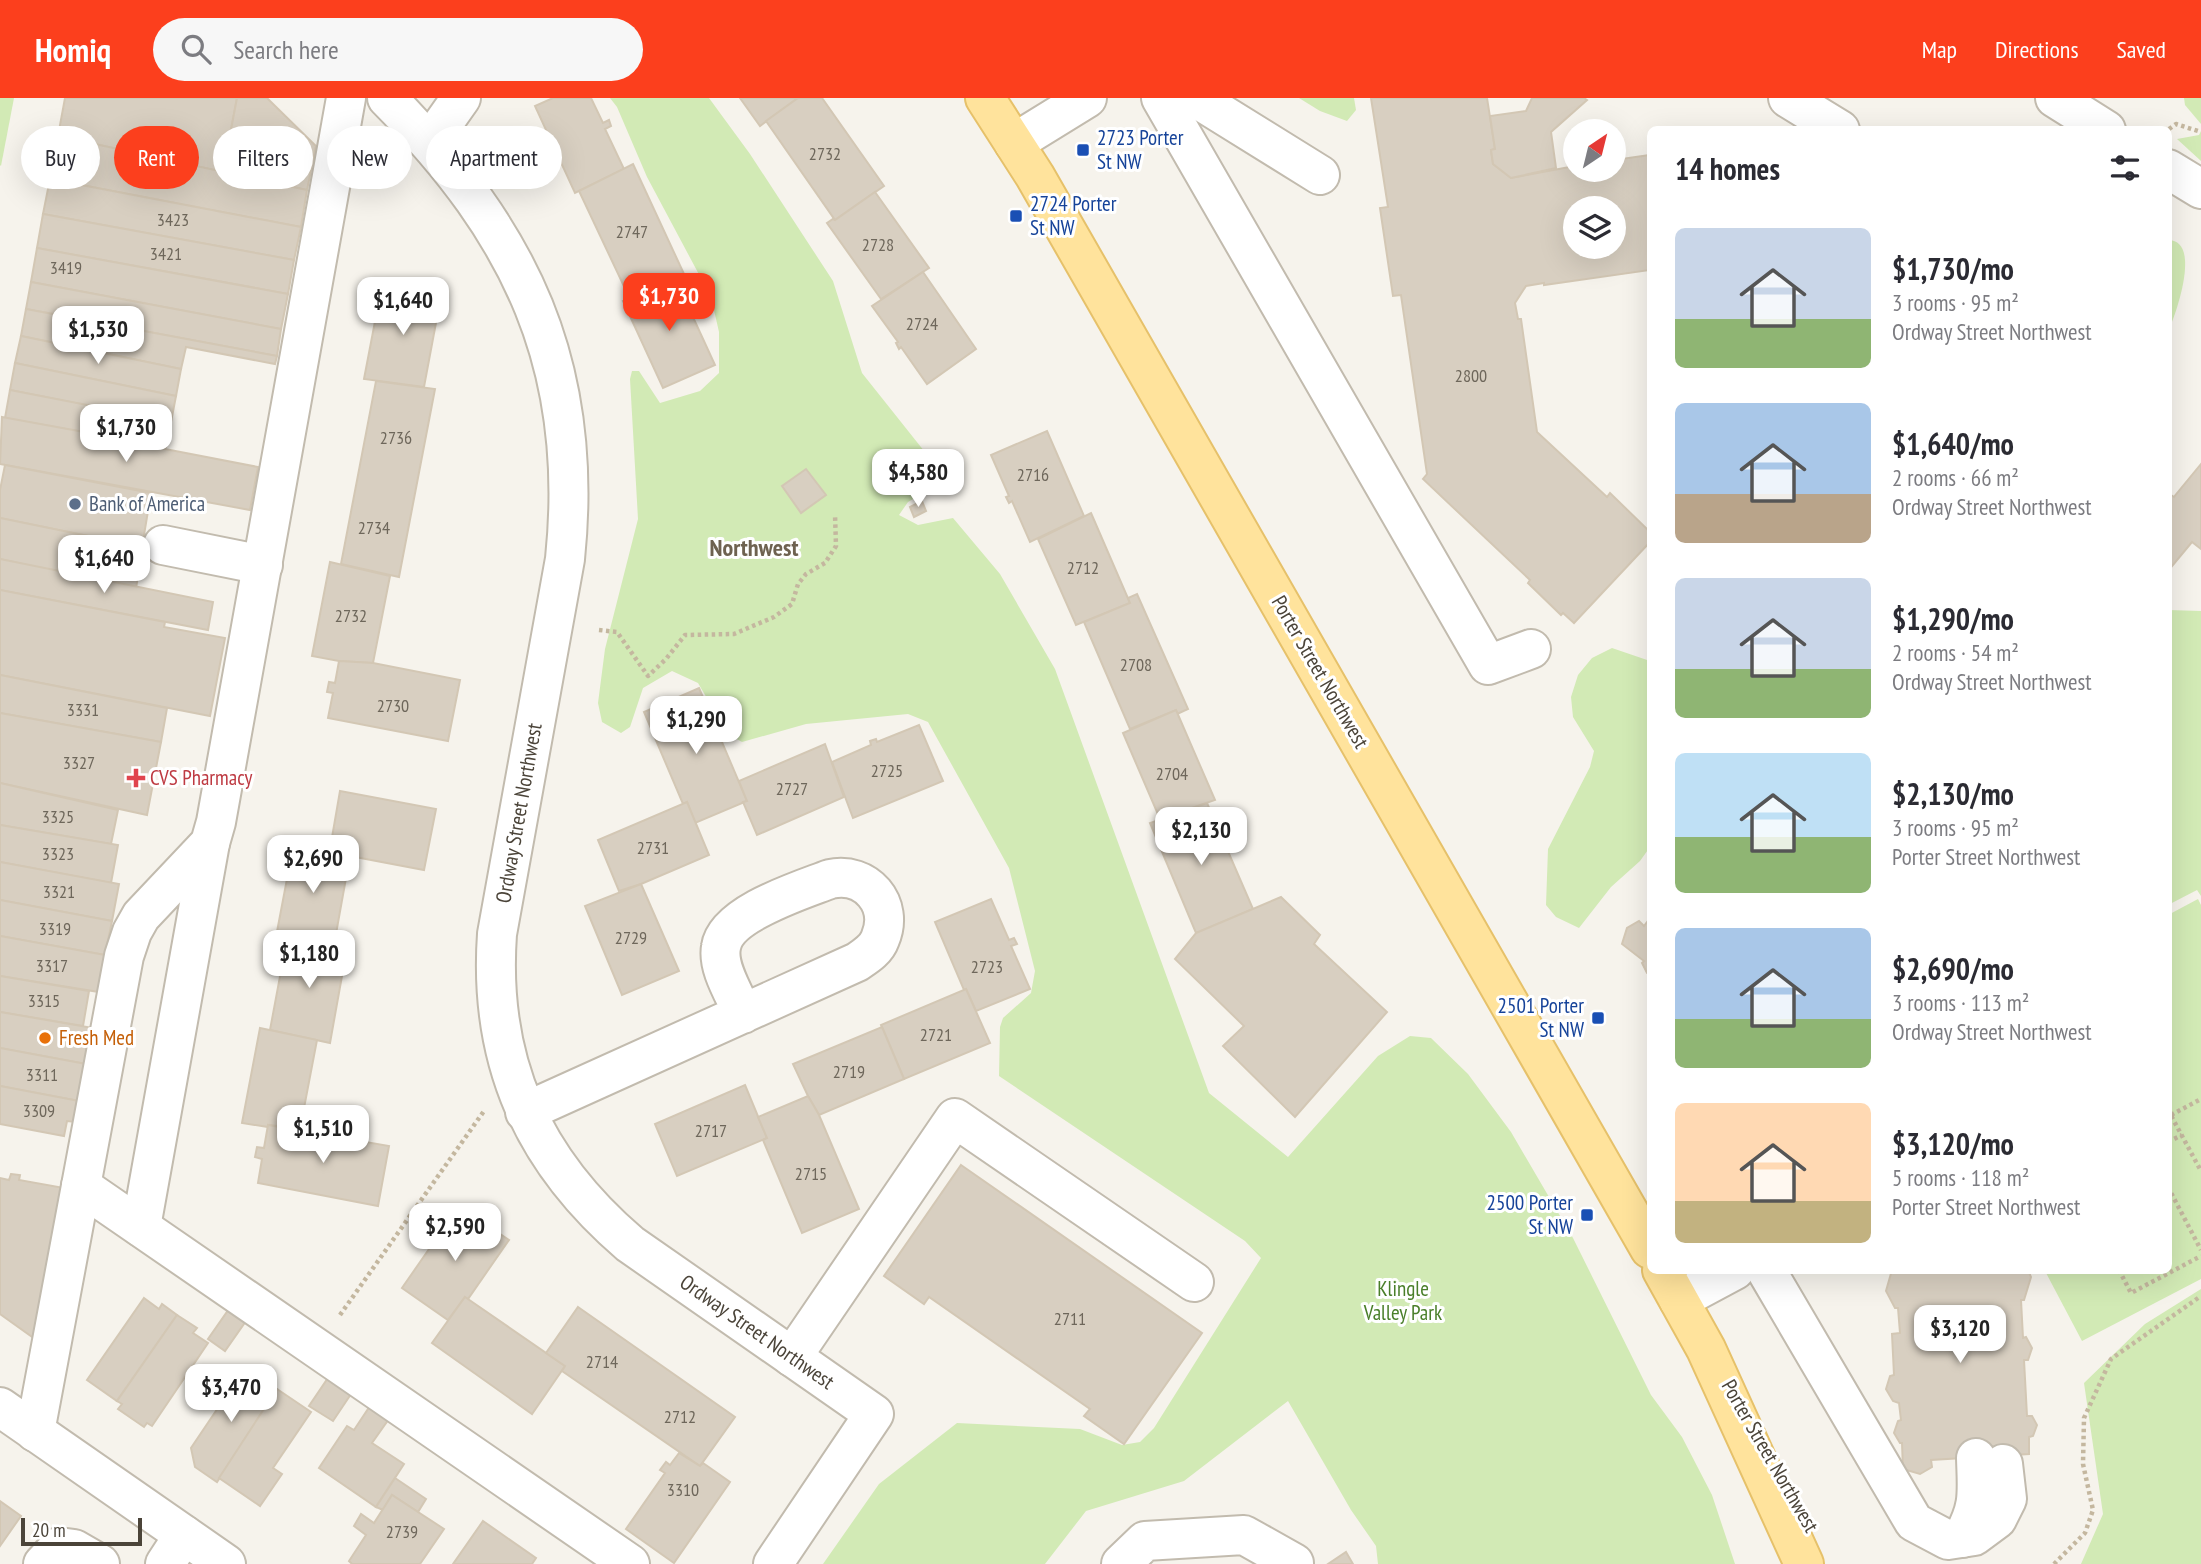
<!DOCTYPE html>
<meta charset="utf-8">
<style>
body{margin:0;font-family:"PT Sans Narrow",sans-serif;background:#f7f7f7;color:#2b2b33;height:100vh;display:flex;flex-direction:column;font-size:26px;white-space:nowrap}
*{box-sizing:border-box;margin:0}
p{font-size:23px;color:#7c7c81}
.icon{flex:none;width:38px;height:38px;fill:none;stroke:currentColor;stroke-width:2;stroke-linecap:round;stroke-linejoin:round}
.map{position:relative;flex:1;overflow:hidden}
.sheet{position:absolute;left:1647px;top:28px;width:525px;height:1148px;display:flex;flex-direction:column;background:#fff;border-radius:10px;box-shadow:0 7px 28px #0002}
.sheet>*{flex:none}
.guide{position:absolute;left:21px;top:28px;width:665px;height:63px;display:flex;gap:14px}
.needle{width:46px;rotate:35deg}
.buttons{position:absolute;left:1563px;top:21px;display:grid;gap:14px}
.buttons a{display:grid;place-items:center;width:63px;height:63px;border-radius:50%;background:#fff;box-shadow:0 7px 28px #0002;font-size:35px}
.scale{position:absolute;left:21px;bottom:18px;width:121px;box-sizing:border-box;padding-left:7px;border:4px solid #4b4439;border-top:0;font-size:19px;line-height:24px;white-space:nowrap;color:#4b4439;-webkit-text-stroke:5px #fff;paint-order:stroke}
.price{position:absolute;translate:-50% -60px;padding:0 16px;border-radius:14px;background:#fff;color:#222;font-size:23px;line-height:46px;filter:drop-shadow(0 2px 4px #0008)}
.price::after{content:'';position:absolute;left:50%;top:42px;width:21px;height:16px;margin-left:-10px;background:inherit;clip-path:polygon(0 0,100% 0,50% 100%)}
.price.selected{background:#fc3f1d;color:#fff}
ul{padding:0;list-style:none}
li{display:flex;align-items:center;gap:21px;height:175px;padding:0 28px}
li span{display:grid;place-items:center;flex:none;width:196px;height:140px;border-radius:10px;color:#555}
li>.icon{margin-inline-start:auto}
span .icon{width:84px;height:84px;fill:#fffc;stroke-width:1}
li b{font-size:30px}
h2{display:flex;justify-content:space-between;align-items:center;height:84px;padding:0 28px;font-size:30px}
.chip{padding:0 24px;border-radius:32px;background:#fff;box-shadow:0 7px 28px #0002;font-size:24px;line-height:63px}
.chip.selected{background:#fc3f1d;color:#fff}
header{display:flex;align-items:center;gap:42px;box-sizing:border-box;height:98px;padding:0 35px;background:#fc3f1d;color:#fff}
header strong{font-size:33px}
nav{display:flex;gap:38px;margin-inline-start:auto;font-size:24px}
.search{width:490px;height:63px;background:#f7f7f7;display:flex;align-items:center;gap:18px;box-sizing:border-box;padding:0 24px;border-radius:38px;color:#7c7c81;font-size:26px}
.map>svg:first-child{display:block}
</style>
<header>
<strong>Homiq</strong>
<div class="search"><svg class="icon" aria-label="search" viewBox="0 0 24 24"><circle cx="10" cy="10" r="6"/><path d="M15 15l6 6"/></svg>Search here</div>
<nav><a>Map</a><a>Directions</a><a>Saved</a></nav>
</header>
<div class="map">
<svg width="2201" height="1466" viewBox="0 0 2201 1466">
<rect width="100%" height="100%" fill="#f6f3ec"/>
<!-- green -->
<g fill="#d2eab5">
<polygon points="0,0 14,0 1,68 0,67"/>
<polygon points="610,0 709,0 750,56 833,183 862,275 940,373 937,387 908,404 899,417 918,427 953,420 1000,476 1055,571 1209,995 1288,1059 1378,958 1410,938 1431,940 1468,976 1511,1034 1573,1140 1651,1297 1682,1339 1712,1397 1735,1466 1378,1466 1376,1448 1351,1412 1288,1303 1184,1383 1086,1413 1045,1466 823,1466 879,1386 957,1325 1080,1331 1122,1347 1140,1344 1154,1330 1261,1160 1245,1143 999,978 1000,929 1003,920 1031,895 1035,873 1009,770 928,624 908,616 806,626 742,644 728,636 698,585 672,573 643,590 630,629 621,635 602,624 598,605 605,551 638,421 630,281 632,273 639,273 660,305 700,293 719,275 719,234 711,199 647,79 617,9"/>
<polygon points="1299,0 1354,0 1356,12 1347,23 1320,13"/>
<polygon points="2184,0 2201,0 2201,26 2185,7"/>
<polygon points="2201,33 2201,63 2177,41 2199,37"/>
<path d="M 2168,142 C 2201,142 2178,211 2168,234 Z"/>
<polygon points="2168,512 2201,513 2201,798 2197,792 2168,807"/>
<polygon points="1612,550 1650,563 1650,749 1640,763 1611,789 1579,830 1556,819 1546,807 1548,751 1590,669 1594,653 1573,619 1571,599 1578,577 1592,560"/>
<polygon points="2198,801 2201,807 2201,1181 2082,1243 2045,1173 2168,1172 2168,817"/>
<polygon points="2201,1191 2201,1466 2081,1466 2103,1416 2084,1285 2145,1226"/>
</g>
<!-- building -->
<g fill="#d8cfc1" stroke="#d3c7b4" stroke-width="2" fill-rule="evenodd">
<polygon points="65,0 237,0 223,74 58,38"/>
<polygon points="237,0 267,0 316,48 307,92 223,74"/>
<polygon points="553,0 591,0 603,25 609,22 611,28 605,31 624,71 575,95 535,8"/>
<polygon points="740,0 798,0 760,28"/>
<polygon points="798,0 822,0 884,88 835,122 766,23"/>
<path d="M 1371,0 L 1487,0 L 1495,51 L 1491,52 L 1493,66 L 1511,80 L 1575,68 L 1575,72 L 1614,72 L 1614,62 L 1650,57 L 1650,172 L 1544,187 L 1544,185 L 1526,188 L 1515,205 L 1518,221 L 1521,221 L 1537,334 L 1607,399 L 1610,395 L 1650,434 L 1650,444 L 1574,525 L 1563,515 L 1561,517 L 1528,485 L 1530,482 L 1423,381 L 1427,376 L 1401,197 L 1393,198 L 1380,110 L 1388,109 ZM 1575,110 L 1614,110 L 1614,149 L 1575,149 Z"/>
<polygon points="1532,0 1584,0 1587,2 1551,34 1556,70 1511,80 1493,66 1491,52 1495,51 1490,18 1526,13"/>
<polygon points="58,38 307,92 301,129 50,81"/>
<polygon points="633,66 684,176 629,199 579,93"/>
<polygon points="50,81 301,129 294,162 43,116"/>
<polygon points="875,94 929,170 881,201 827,125 833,121 835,122"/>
<polygon points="43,116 294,162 288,196 37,150"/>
<polygon points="37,150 288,196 281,231 31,184"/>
<polygon points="923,174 976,251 927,286 901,249 899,251 896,245 898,244 872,208"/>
<polygon points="675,180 715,267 663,290 623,203"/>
<polygon points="31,184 281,231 277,258 26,211"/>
<polygon points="382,187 441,198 424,289 364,281"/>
<polygon points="26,211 277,258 275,266 186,249 181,271 21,238"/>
<polygon points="21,238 181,271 176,298 15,265"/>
<polygon points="15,265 176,298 171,324 10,292"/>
<polygon points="376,283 435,291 399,479 341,466"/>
<polygon points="10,292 154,320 149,346 5,320"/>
<polygon points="2,319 166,349 165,351 258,369 250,412 0,366"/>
<polygon points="1047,333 1084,418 1030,444 1012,403 1009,405 1006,399 1009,398 991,357"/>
<polygon points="2201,366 2201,451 2192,444 2168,473 2168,395 2174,399"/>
<polygon points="5,367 151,395 142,449 0,420 0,392"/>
<polygon points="806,371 826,397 801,415 782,388"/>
<polygon points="922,403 926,413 914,419 910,409"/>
<polygon points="1091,415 1130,505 1076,527 1038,441"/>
<polygon points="0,420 142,449 136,491 0,461"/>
<polygon points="0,461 213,504 208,532 0,492"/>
<polygon points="330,464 390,478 373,565 339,563 312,558"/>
<polygon points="0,492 165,524 164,529 225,540 210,618 0,577"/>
<polygon points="1137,496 1188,611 1177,616 1176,612 1130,631 1084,524 1130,505 1128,500"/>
<polygon points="339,563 373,565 460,582 448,643 328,620 333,595 327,594 329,584 335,585"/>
<polygon points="0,577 167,610 161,644 0,615"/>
<polygon points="699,590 747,703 695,725 687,704 683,706 644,614"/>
<polygon points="1176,612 1215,702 1160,721 1123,635"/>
<polygon points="0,615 161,644 147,717 0,685"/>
<polygon points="919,627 943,683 853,720 832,664 871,647 870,643 876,641 877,644"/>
<polygon points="825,646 844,699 757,737 743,704 747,703 739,683"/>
<polygon points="0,685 118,712 111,746 0,727"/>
<polygon points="340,693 436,711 424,772 350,758 330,751"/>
<polygon points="687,704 709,757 641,786 619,793 598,742"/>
<polygon points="1207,705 1253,811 1196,835 1150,725"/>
<polygon points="0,727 118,747 111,785 0,764"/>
<polygon points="294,744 330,751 350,758 334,847 276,839"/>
<polygon points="0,764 119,786 112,823 0,802"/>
<polygon points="641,786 679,873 622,897 585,808"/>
<polygon points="1281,799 1320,837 1314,846 1387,914 1295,1019 1223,948 1244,928 1175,861 1196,835"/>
<polygon points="991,801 1009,842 1014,840 1017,846 1011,848 1030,891 976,913 966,891 964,892 935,824"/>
<polygon points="0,802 112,823 105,857 0,838"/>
<polygon points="1650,820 1650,876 1647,875 1642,865 1644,863 1622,846 1627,830 1639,823 1644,828"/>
<polygon points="0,838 105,857 99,894 0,878"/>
<polygon points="287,841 347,850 330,945 270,932"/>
<polygon points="0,878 89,893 83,928 0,914"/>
<polygon points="966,891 990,945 904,981 881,927"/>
<polygon points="0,914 93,930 86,966 0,950"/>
<polygon points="882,929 904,981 819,1017 808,998 793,966"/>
<polygon points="260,930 317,942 300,1031 268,1027 268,1029 242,1025"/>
<polygon points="0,950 86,966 79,1003 0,988"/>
<polygon points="745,987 767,1040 677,1078 655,1026"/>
<polygon points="0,988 79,1003 75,1024 67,1023 64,1038 0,1026"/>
<polygon points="808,998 819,1017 859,1111 802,1135 763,1042 767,1040 758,1019"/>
<polygon points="268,1027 389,1048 378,1108 258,1085 262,1061 255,1059 257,1049 264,1050"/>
<polygon points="961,1067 1202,1235 1124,1346 1084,1318 1090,1311 929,1199 924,1206 884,1178"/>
<polygon points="11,1076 20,1077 19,1082 64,1090 35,1241 0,1216 0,1080 9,1082"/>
<polygon points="459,1108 509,1142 468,1201 465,1199 448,1222 402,1190"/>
<polygon points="1892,1172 2028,1172 2031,1179 2024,1202 2021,1202 2023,1240 2026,1239 2032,1250 2028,1262 2024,1262 2027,1318 2032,1318 2037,1327 2033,1338 2029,1339 2029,1356 1931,1362 1932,1369 1920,1376 1903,1371 1902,1345 1900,1345 1894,1335 1898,1323 1901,1322 1899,1305 1893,1303 1886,1291 1890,1278 1894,1277 1892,1236 1900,1235 1898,1210 1895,1210 1886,1193"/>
<polygon points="465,1199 565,1268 532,1316 432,1245"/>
<polygon points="144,1200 159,1211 162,1206 177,1217 117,1303 87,1282"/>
<polygon points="578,1209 735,1319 700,1368 562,1273 565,1268 546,1255"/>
<polygon points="229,1211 246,1223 225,1253 208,1241"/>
<polygon points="177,1217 197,1230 193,1235 208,1245 152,1328 147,1325 144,1329 118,1311 122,1306 117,1303"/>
<polygon points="245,1270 277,1291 217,1384 195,1369 191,1350"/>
<polygon points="330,1277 353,1293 333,1323 309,1308"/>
<polygon points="277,1291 311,1314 273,1370 282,1376 260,1408 219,1380"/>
<polygon points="372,1305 391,1318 372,1345 404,1366 376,1409 319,1370 347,1328 354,1332"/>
<polygon points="679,1355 700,1368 703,1365 730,1384 674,1465 626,1431 665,1375 660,1372 666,1364 670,1367"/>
<polygon points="395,1380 426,1401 418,1414 392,1397 383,1412 376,1409"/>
<polygon points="392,1397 444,1431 420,1466 352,1466 349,1463 366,1437 354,1428 361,1416 374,1425"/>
<polygon points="0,1403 21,1418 0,1448"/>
<polygon points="483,1423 536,1460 532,1466 453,1466"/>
<polygon points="1346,1454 1353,1466 1328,1466"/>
</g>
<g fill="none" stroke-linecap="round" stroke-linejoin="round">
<!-- minor casing -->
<g stroke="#c2bbae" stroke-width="42">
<g id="minor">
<path d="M 387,0 C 521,135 585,268 565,461 L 497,836 C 488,964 533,1063 630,1146 L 874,1316 L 773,1466"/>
<polyline points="1161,0 1488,567 1531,551"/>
<polyline points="1196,0 1320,77"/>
<polyline points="1788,0 1840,32"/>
<polyline points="2055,0 2106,32"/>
<polyline points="430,44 461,0"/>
<polyline points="1014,45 1087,0"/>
<polyline points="2168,71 2201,91"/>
<polyline points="163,447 263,467"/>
<path d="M 525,1014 L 857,864 C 866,858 876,852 880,841 C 895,806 866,773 830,781 C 802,792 726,815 721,849 C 717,870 735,897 743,916"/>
<polyline points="81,1088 630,1466"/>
<polyline points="141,1129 210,745"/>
<polyline points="1766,1172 1914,1424 1948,1442 1974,1438 1997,1421 2007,1401 2003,1366"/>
<polyline points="1679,1202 1735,1172"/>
<polyline points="792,1259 955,1020 1194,1184"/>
<polyline points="0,1309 226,1466"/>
<polyline points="35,1334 124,858 132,834 141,818 210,745 216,724 346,0"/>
<path d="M 1962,1440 C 1980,1408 1977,1395 1976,1360"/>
<polyline points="43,1466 59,1449 74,1451 100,1466"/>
<polyline points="165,1466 184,1437"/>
<polyline points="1121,1466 1145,1443 1244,1437 1294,1465"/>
</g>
</g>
<!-- major casing -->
<g stroke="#e6c16a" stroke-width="42">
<g id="major">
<polyline points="985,0 1035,78 1650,1151"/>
<polyline points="1662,1172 1706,1251 1804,1466"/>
</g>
</g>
<!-- path -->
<g stroke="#c4b79f" stroke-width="4.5" stroke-dasharray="3.5 3.5" stroke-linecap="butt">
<polyline points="2169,31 2176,26 2201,34"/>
<polyline points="599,532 617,534 648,578 666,561 685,537 734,536 774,519 792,506 798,486 806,476 825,465 836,448 835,416"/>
<polyline points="2168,1012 2201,1073"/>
<polyline points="2171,1017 2201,1001"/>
<polyline points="2168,1044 2182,1037"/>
<polyline points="2168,1089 2201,1152"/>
<polyline points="2119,1172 2131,1195 2201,1158"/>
<polyline points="340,1217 484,1013"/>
<polyline points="2054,1466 2085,1435 2093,1412 2083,1366 2084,1320 2111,1261 2201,1198"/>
</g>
<!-- minor -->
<use href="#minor" stroke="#fff" stroke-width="38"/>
<!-- major -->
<use href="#major" stroke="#ffe39c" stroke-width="38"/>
</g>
<!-- markers -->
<g fill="#1a4fb4" stroke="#fff" stroke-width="2.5">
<rect x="1076" y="45" width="14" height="14" rx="3.5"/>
<rect x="1009" y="111" width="14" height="14" rx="3.5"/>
<rect x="1591" y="913" width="14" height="14" rx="3.5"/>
<rect x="1580" y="1110" width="14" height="14" rx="3.5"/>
</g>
<circle fill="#5c6f8a" stroke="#fff" stroke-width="2.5" cx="75" cy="406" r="7"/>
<path fill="#e0444e" stroke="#fff" stroke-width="2.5" d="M132.5 669.5h7v7h7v7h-7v7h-7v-7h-7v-7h7z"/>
<circle fill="#e8710a" stroke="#fff" stroke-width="2.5" cx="45" cy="940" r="7"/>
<g text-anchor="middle" stroke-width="6" stroke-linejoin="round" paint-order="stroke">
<!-- number labels -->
<g font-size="18" fill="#6e675b">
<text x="825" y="62">2732</text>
<text x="173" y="128">3423</text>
<text x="632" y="140">2747</text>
<text x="878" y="153">2728</text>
<text x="166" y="162">3421</text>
<text x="66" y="176">3419</text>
<text x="922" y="232">2724</text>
<text x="1471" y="284">2800</text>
<text x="396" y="346">2736</text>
<text x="1033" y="383">2716</text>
<text x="374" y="436">2734</text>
<text x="1083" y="476">2712</text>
<text x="351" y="524">2732</text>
<text x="1136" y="573">2708</text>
<text x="393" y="614">2730</text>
<text x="83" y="618">3331</text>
<text x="79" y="671">3327</text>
<text x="887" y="679">2725</text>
<text x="1172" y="682">2704</text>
<text x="792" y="697">2727</text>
<text x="58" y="725">3325</text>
<text x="653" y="756">2731</text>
<text x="58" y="762">3323</text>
<text x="59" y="800">3321</text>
<text x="55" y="837">3319</text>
<text x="631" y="846">2729</text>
<text x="52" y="874">3317</text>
<text x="987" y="875">2723</text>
<text x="44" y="909">3315</text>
<text x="936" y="943">2721</text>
<text x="849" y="980">2719</text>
<text x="42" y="983">3311</text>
<text x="39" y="1019">3309</text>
<text x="711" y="1039">2717</text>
<text x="811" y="1082">2715</text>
<text x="1070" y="1227">2711</text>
<text x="602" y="1270">2714</text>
<text x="680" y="1325">2712</text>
<text x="683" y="1398">3310</text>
<text x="402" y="1440">2739</text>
</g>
<!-- transit labels -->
<g font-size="21" fill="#164399" stroke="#fff" text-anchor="start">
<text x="1097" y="47">2723 Porter<tspan x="1097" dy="24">St NW</tspan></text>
<text x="1030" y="113">2724 Porter<tspan x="1030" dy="24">St NW</tspan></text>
<text x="1584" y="915" text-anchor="end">2501 Porter<tspan x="1584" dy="24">St NW</tspan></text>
<text x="1573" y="1112" text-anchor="end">2500 Porter<tspan x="1573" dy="24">St NW</tspan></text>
</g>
<!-- service labels -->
<g font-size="21" fill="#4e5e75" stroke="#fff" text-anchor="start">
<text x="89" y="413">Bank of America</text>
</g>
<!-- street labels -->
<g font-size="21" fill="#4b4439" stroke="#fff">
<text transform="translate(1320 574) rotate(60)" y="7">Porter Street Northwest</text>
<text transform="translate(519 715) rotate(-80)" y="7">Ordway Street Northwest</text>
<text transform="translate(757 1234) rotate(35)" y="7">Ordway Street Northwest</text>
<text transform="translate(1770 1358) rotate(60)" y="7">Porter Street Northwest</text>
</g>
<!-- health labels -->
<g font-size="21" fill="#be3a42" stroke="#fff" text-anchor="start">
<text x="150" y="687">CVS Pharmacy</text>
</g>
<!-- food labels -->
<g font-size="21" fill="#c56008" stroke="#fff" text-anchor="start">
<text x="59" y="947">Fresh Med</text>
</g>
<!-- park labels -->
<g font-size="21" fill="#4a7f2a" stroke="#fff">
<text x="1403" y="1198">Klingle<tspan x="1403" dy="24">Valley Park</tspan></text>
</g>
<!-- quarter labels -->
<g font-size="24" font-weight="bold" fill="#6e6250" stroke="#fff">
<text x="754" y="458">Northwest</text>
</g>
</g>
</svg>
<div class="buttons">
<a><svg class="needle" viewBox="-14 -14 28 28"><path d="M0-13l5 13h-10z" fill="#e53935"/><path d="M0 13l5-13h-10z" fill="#7c7c81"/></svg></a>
<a><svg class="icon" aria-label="layers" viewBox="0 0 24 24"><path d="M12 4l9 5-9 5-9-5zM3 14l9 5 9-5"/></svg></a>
</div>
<div class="scale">20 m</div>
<b class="price selected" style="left:669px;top:235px">$1,730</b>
<b class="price" style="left:403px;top:239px">$1,640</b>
<b class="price" style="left:98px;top:268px">$1,530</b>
<b class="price" style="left:126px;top:366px">$1,730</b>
<b class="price" style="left:918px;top:411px">$4,580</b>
<b class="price" style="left:104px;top:497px">$1,640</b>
<b class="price" style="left:696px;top:658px">$1,290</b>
<b class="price" style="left:1201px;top:769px">$2,130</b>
<b class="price" style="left:313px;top:797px">$2,690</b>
<b class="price" style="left:309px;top:892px">$1,180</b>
<b class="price" style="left:323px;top:1067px">$1,510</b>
<b class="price" style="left:455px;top:1165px">$2,590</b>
<b class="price" style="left:1960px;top:1267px">$3,120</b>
<b class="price" style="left:231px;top:1326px">$3,470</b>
<div class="guide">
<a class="chip">Buy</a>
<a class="chip selected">Rent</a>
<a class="chip">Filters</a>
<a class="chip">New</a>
<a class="chip">Apartment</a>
</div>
<section class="sheet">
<h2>14 homes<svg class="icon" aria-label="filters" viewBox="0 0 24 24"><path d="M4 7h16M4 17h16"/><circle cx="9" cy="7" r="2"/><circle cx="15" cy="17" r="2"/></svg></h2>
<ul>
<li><span style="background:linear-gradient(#c9d6e8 65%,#8fb573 0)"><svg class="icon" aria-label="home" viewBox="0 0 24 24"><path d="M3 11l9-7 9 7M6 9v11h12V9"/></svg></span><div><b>$1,730/mo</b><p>3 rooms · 95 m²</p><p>Ordway Street Northwest</p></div></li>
<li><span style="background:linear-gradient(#a9c7e8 65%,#b9a48a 0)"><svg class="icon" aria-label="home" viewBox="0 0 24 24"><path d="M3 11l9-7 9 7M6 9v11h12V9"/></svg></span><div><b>$1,640/mo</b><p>2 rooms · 66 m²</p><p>Ordway Street Northwest</p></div></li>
<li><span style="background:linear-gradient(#c9d6e8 65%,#8fb573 0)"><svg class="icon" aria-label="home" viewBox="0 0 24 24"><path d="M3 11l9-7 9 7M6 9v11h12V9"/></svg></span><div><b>$1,290/mo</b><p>2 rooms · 54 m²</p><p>Ordway Street Northwest</p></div></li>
<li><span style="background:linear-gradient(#bfe0f5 60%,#8fb573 0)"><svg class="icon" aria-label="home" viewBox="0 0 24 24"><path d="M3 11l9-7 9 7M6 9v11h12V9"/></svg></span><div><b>$2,130/mo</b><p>3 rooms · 95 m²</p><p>Porter Street Northwest</p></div></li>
<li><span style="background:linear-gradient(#a9c7e8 65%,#8fb573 0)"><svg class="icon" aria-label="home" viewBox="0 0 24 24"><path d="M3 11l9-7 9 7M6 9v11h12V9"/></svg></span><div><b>$2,690/mo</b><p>3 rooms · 113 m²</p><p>Ordway Street Northwest</p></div></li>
<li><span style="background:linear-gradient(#ffd9b3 70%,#c2b280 0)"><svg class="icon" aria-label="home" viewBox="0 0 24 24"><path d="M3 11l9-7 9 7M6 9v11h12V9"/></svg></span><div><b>$3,120/mo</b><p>5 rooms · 118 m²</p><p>Porter Street Northwest</p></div></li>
</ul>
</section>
</div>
